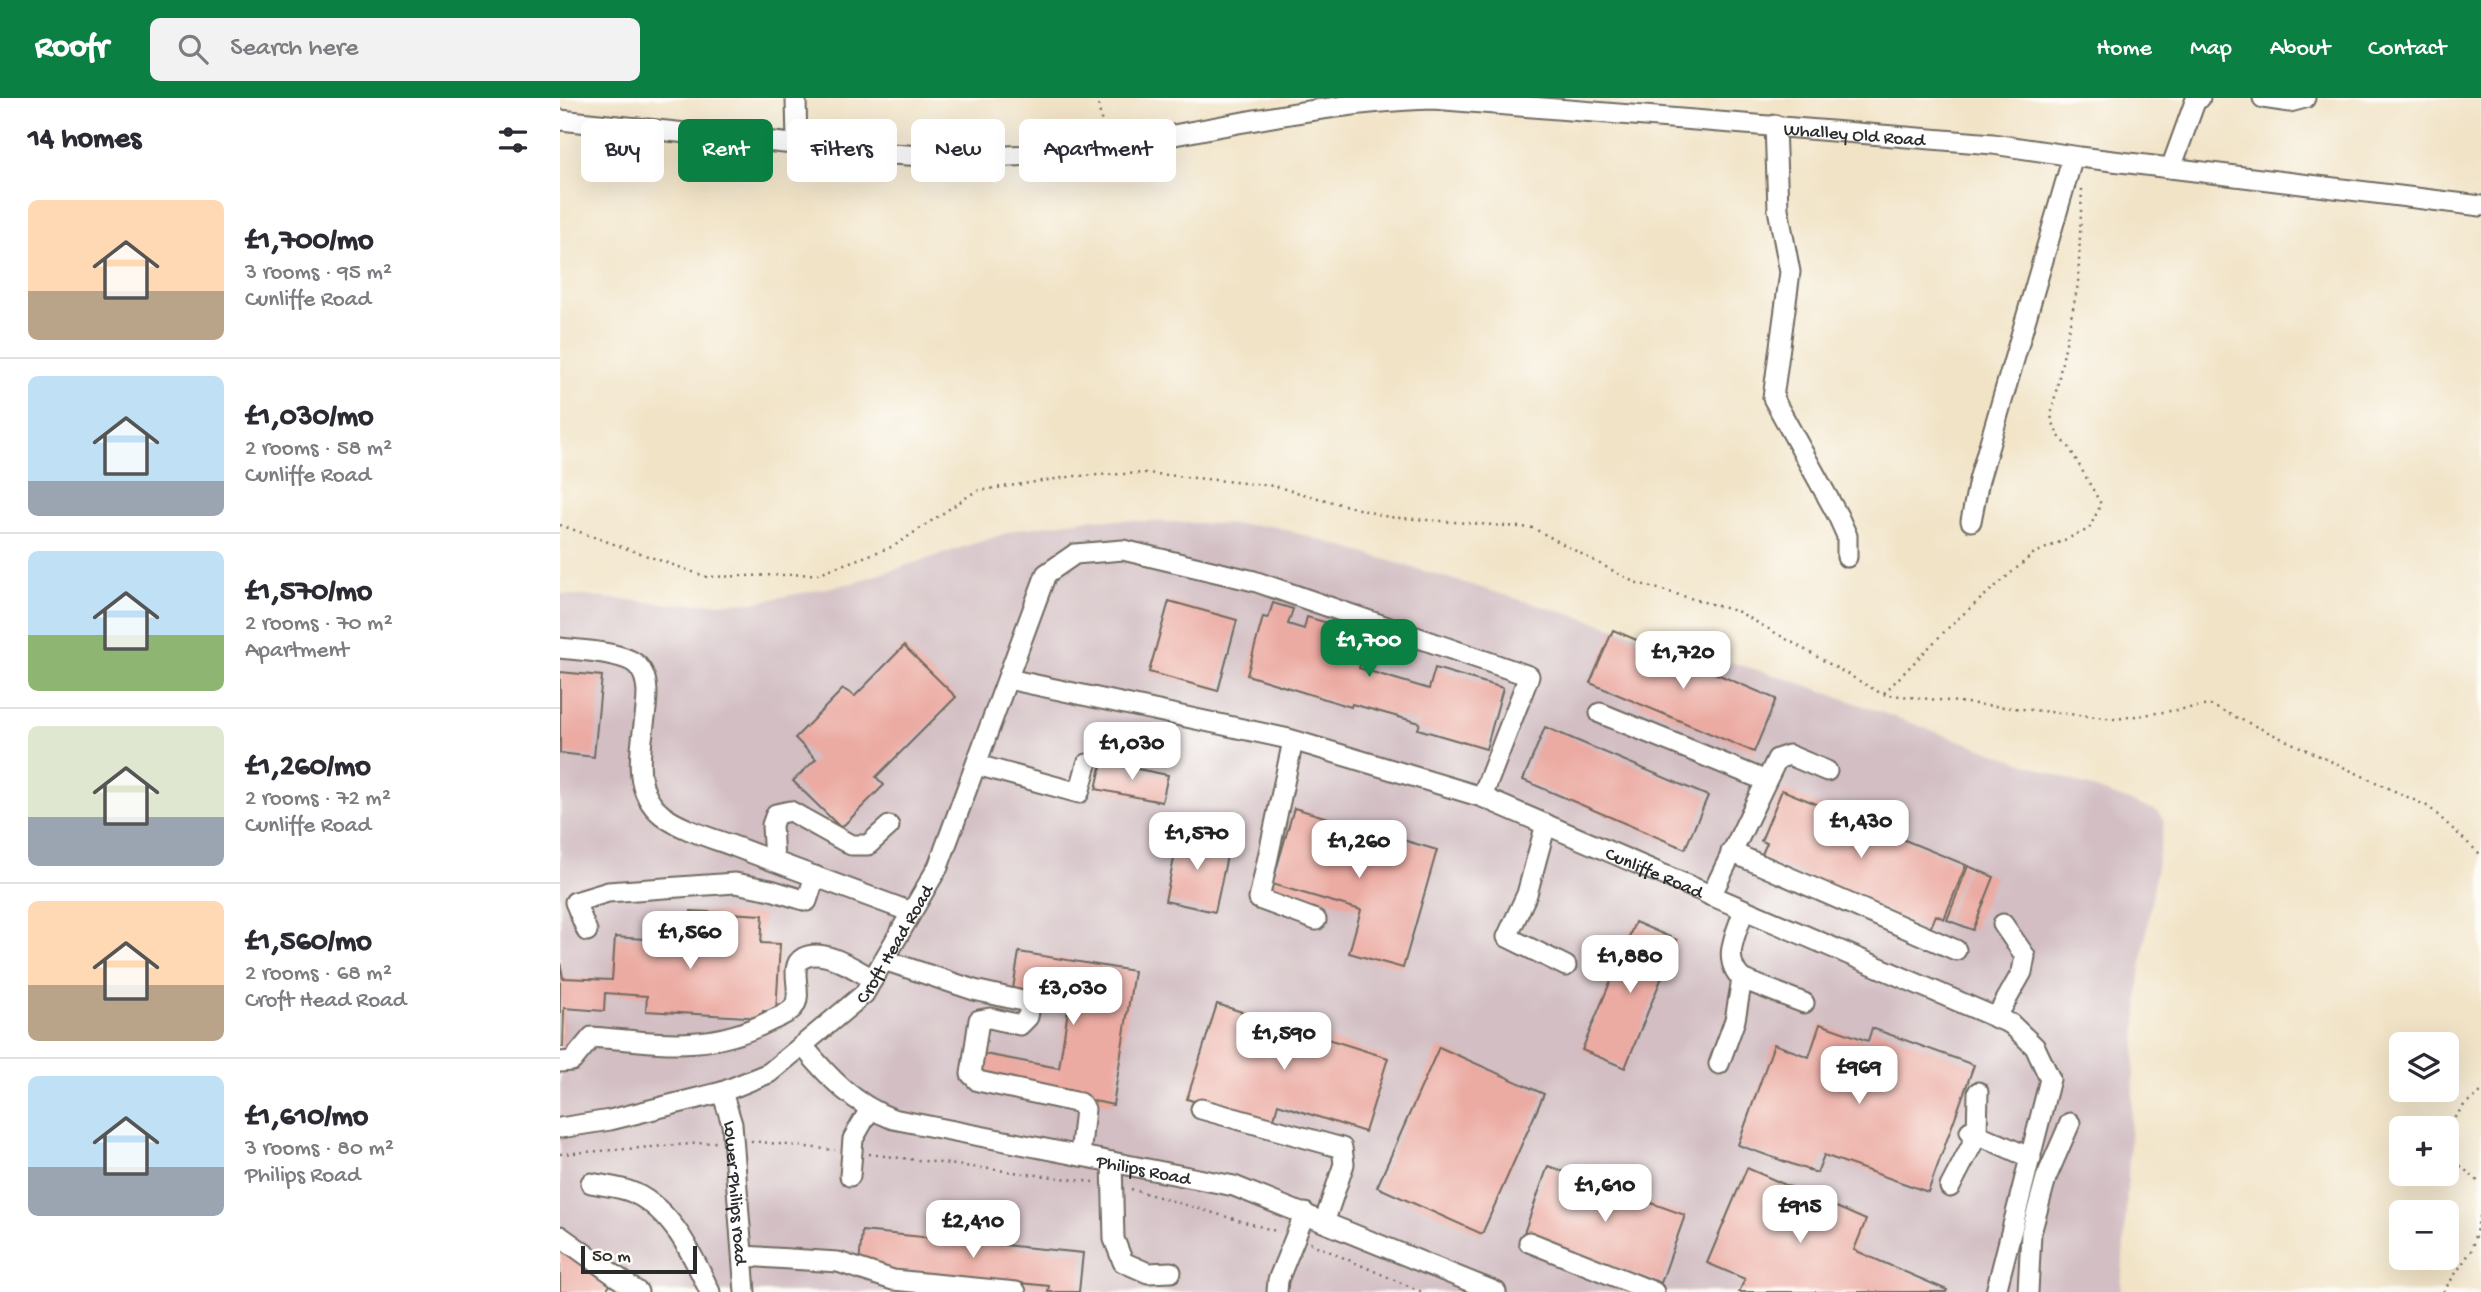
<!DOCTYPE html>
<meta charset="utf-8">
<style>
body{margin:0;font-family:"Gochi Hand",sans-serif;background:#f2f2f3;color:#2b2b33;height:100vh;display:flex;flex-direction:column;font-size:26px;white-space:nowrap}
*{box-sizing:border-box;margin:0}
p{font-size:23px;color:#7c7c81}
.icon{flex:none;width:38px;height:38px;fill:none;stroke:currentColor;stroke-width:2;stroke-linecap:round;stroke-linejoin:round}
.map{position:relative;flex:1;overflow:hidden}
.sheet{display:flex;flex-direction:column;background:#fff;width:560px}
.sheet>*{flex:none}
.guide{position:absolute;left:21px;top:21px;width:665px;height:63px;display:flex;gap:14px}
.controls{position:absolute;left:1829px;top:934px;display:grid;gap:14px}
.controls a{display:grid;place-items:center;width:70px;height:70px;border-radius:10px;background:#fff;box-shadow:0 7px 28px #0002;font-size:35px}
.scale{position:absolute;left:21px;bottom:18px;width:116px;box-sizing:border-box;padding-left:7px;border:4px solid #2b2b2b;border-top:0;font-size:19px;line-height:24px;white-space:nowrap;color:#2b2b2b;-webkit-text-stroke:5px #fdfcf7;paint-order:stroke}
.price{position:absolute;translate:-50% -60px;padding:0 16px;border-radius:14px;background:#fff;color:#222;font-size:23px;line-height:46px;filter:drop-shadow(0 2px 4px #0008)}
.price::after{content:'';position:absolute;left:50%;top:42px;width:21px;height:16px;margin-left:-10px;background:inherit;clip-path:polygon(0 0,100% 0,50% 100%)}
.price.selected{background:#0b8043;color:#fff}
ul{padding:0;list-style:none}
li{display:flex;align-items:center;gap:21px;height:175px;padding:0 28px}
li+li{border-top:2px solid #e1e1e2}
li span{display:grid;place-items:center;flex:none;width:196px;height:140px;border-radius:10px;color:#555}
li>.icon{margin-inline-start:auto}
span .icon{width:84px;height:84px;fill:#fffc;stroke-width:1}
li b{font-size:30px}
h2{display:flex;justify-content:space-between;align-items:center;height:84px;padding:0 28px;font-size:30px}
.tag{padding:0 24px;border-radius:10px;background:#fff;box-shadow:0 7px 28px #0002;font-size:24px;line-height:63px}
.tag.selected{background:#0b8043;color:#fff}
header{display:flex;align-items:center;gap:42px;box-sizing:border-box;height:98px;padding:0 35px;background:#0b8043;color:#fff}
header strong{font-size:33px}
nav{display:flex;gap:38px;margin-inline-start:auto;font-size:24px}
.search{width:490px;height:63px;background:#f2f2f3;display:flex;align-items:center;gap:18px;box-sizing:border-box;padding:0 24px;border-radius:10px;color:#7c7c81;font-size:26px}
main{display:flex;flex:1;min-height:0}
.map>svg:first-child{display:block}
</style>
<header>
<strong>Roofr</strong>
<div class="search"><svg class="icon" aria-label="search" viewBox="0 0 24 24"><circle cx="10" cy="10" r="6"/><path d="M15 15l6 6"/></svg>Search here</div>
<nav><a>Home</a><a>Map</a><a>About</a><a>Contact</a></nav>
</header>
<main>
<section class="sheet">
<h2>14 homes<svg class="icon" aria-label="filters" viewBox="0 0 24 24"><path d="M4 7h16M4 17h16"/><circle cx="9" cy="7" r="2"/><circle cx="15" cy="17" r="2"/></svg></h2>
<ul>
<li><span style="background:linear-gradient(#ffd9b3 65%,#b9a48a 0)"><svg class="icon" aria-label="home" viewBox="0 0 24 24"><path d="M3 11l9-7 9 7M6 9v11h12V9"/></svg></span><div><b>£1,700/mo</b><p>3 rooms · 95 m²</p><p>Cunliffe Road</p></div></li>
<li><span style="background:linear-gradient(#bfe0f5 75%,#9aa5b1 0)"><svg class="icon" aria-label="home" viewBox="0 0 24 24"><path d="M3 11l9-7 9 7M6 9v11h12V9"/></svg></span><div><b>£1,030/mo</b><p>2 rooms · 58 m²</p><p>Cunliffe Road</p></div></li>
<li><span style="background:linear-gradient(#bfe0f5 60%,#8fb573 0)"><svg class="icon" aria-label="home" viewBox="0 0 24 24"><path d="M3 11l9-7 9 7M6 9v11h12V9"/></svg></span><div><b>£1,570/mo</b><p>2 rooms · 70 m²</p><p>Apartment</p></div></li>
<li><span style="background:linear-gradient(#dfe7d0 65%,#9aa5b1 0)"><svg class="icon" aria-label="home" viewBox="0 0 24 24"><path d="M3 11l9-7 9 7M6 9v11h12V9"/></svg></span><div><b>£1,260/mo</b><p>2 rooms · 72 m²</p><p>Cunliffe Road</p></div></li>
<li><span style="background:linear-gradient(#ffd9b3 60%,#b9a48a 0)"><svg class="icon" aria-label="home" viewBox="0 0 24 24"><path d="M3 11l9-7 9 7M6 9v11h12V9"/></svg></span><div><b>£1,560/mo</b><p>2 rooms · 68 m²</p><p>Croft Head Road</p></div></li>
<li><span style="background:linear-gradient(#bfe0f5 65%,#9aa5b1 0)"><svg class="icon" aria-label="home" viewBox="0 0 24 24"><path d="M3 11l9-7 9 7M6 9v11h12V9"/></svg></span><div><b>£1,610/mo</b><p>3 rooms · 80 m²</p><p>Philips Road</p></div></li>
</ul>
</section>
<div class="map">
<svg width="1921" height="1194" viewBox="0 0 1921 1194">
<rect width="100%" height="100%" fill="#fdfcf7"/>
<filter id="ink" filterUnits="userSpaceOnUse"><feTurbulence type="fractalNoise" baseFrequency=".0143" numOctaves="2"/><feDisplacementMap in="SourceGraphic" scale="14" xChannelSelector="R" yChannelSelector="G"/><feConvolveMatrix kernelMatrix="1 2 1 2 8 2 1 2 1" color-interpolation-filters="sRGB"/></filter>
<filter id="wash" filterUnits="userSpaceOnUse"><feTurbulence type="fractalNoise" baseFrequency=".00686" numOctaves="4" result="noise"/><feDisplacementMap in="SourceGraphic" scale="28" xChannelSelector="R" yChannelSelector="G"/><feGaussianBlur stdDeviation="1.57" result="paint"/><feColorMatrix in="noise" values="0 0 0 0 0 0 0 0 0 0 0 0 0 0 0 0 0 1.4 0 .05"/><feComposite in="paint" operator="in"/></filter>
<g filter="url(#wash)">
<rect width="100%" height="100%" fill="#f1e3c6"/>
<!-- industrial -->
<polygon fill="#d2bec3" points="530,421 713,428 1234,583 1597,713 1604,723 1580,875 1561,1194 0,1194 0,496 111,506 196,504 292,485 459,431"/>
<g id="blocks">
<!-- building -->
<g fill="#ebaaa2">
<polygon points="609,503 677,522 658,593 589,574"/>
<polygon points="713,505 733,511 728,526 744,531 747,519 809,537 799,570 869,591 875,570 943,590 926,651 858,631 860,625 792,606 791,609 687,577 703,519 708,520"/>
<polygon points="1053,532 1216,601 1194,654 1030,585"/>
<polygon points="344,548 396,599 316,679 324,687 281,730 233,683 256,661 235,640 283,591 295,598"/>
<polygon points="0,574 42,578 34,659 0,655"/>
<polygon points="985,629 1148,698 1125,751 963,682"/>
<polygon points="542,664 608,677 602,704 536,691"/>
<polygon points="1222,692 1406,767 1384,821 1376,817 1370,831 1201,758 1207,745 1201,743"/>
<polygon points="734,710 877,752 843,870 789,855 801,812 712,786"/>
<polygon points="620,733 670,744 655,814 605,803"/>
<polygon points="1408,768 1434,779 1413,832 1387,822"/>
<polygon points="131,813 203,817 201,845 220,846 216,914 203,913 203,920 86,913 87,898 45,895 44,913 4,910 3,949 0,949 0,863 3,880 52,882 55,839 129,844"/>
<polygon points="1075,824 1117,842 1065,970 1022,952"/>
<polygon points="459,854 574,873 553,1007 420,978 424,956 499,970 509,906 452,897"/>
<polygon points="657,906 828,960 805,1034 718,1006 712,1028 627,1001"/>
<polygon points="1260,926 1308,943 1312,930 1414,967 1368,1094 1264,1057 1257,1075 1178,1047 1214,946 1249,959"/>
<polygon points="879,949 984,996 922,1136 817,1089"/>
<polygon points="988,1068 1125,1117 1101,1185 964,1135"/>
<polygon points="1187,1070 1306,1122 1294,1152 1387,1192 1386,1194 1179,1194 1185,1181 1147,1165"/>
<polygon points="302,1133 523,1155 519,1194 488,1194 489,1188 299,1168"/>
<polygon points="0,1145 53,1183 45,1194 0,1194"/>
</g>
</g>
</g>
<g filter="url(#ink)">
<use href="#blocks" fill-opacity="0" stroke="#706b61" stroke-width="2"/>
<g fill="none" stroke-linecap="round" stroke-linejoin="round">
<!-- minor casing -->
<g stroke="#706b61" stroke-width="23">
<g id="minor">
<polyline points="236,0 237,46"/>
<polyline points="1703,0 1730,4 1745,0"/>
<path id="s1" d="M 0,22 L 331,56 C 403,61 476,60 548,49 C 655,31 763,4 873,1 L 1433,46 L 1520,59 L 1921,108"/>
<polyline points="1215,27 1218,111 1230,174 1213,300 1278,418 1287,438 1287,459"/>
<polyline points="1611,70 1636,1 1640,0"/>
<polyline points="1411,423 1419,382 1510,69 1510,58"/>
<path d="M 0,550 C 18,552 64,554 77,567 C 108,597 52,676 102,717 C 119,731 155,741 176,749 C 234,771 292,792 351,814"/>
<path id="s2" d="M 448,581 L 729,641 L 922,699 L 1451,926 L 1475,949 L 1490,981 L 1436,1194"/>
<polyline points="1040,615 1204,682"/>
<polyline points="733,643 699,801 756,822"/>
<polyline points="417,667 519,695 527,666"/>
<polyline points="986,726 967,796 947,839 1006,868"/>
<polyline points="1171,754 1396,852"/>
<polyline points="214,763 212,727 216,716 230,713 291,747 308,747 329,728"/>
<polyline points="1151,798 1217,661 1229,657 1267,673"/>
<path d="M 1184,812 C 1176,836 1161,861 1182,881 L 1244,905"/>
<polyline points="27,833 15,804 48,794 175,785 211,792 247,803 255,778"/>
<polyline points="324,862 414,892 463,903 470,908 468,919 460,927 430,920 419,922 411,976 418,983 520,1005 525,1011 520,1058"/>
<polyline points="1436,920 1462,874 1465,858 1443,826"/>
<path id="s3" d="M 243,948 C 269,980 294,1006 333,1021 L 674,1088 L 936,1194"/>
<path d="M 0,964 L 12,963 L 32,939 C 98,944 148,955 210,923 C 217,920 228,916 233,910 C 245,896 227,869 243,860 C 264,849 296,872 313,881"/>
<polyline points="1159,966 1175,922 1182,881"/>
<path id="s4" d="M 162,994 L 172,1026 L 185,1194"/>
<polyline points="641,1011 782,1050 784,1066 765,1122"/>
<path id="s5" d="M 0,1030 L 50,1022 L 162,994 L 209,975 L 304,896 L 378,769 L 486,476 L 515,456 L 563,452 L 694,483 L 969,578 L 922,699"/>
<polyline points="1410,1033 1471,1060"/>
<polyline points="552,1064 554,1141 563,1164 588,1175 611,1174"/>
<polyline points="290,1078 293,1041 310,1011"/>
<path d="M 31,1085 C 45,1088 62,1089 74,1095 C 113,1113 133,1158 150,1194"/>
<polyline points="1390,1089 1417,1037 1418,994"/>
<polyline points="0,1138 78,1194"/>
<polyline points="969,1144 1094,1194"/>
<polyline points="183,1158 278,1164 333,1182 456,1194"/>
<polyline points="717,1194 718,1182 745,1115"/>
<polyline points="1468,1194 1471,1135 1486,1080 1510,1025"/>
</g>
</g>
<!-- path -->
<g stroke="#706b61" stroke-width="2.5" stroke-dasharray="2 5" stroke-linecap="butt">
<polyline points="537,0 543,31"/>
<polyline points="0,427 147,479 257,476 334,448 416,393 515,378 587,375 714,388 828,419 973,430 1074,484 1179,514 1322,596 1556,621 1650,607 1869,709 1921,757"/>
<polyline points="1324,595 1394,524 1473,456 1529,431 1541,406 1509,349 1497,336 1491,318 1518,186 1522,90"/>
<polyline points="1886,1031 1905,1006 1921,994"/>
<polyline points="191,1043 275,1052"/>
<polyline points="1886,1044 1896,1064 1921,1086"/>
<polyline points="0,1056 157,1044"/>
<polyline points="309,1056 533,1084"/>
<polyline points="571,1091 719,1134"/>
<polyline points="750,1145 862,1194"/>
<polyline points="1883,1194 1911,1153 1921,1115"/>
</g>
<!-- minor -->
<use href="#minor" stroke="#fff" stroke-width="19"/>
</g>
</g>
<g text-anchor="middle" stroke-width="6" stroke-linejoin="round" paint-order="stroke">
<!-- street labels -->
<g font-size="19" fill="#2b2b2b" stroke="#fdfcf7">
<text dy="7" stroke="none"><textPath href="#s1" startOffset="1302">Whalley Old Road</textPath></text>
<text dy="7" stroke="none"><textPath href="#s2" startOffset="677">Cunliffe Road</textPath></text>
<text dy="7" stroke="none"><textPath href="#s5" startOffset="399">Croft Head Road</textPath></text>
<text dy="7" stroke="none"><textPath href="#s3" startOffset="373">Philips Road</textPath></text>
<text dy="7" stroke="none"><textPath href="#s4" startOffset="102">Lower Philips road</textPath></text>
</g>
</g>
</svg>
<div class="controls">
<a><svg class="icon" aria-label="layers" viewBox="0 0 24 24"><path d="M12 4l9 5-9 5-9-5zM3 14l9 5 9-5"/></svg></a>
<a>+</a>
<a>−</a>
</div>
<div class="scale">50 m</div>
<b class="price selected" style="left:809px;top:581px">£1,700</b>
<b class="price" style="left:1123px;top:593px">£1,720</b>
<b class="price" style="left:572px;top:684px">£1,030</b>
<b class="price" style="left:1301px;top:762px">£1,430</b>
<b class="price" style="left:637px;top:774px">£1,570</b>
<b class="price" style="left:799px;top:782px">£1,260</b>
<b class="price" style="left:130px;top:873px">£1,560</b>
<b class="price" style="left:1070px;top:897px">£1,880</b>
<b class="price" style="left:513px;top:929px">£3,030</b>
<b class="price" style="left:724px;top:974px">£1,590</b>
<b class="price" style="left:1299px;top:1008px">£969</b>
<b class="price" style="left:1045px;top:1126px">£1,610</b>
<b class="price" style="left:1240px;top:1147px">£915</b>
<b class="price" style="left:413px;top:1162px">£2,410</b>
<div class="guide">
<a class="tag">Buy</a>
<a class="tag selected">Rent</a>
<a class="tag">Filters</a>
<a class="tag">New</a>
<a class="tag">Apartment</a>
</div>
</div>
</main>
